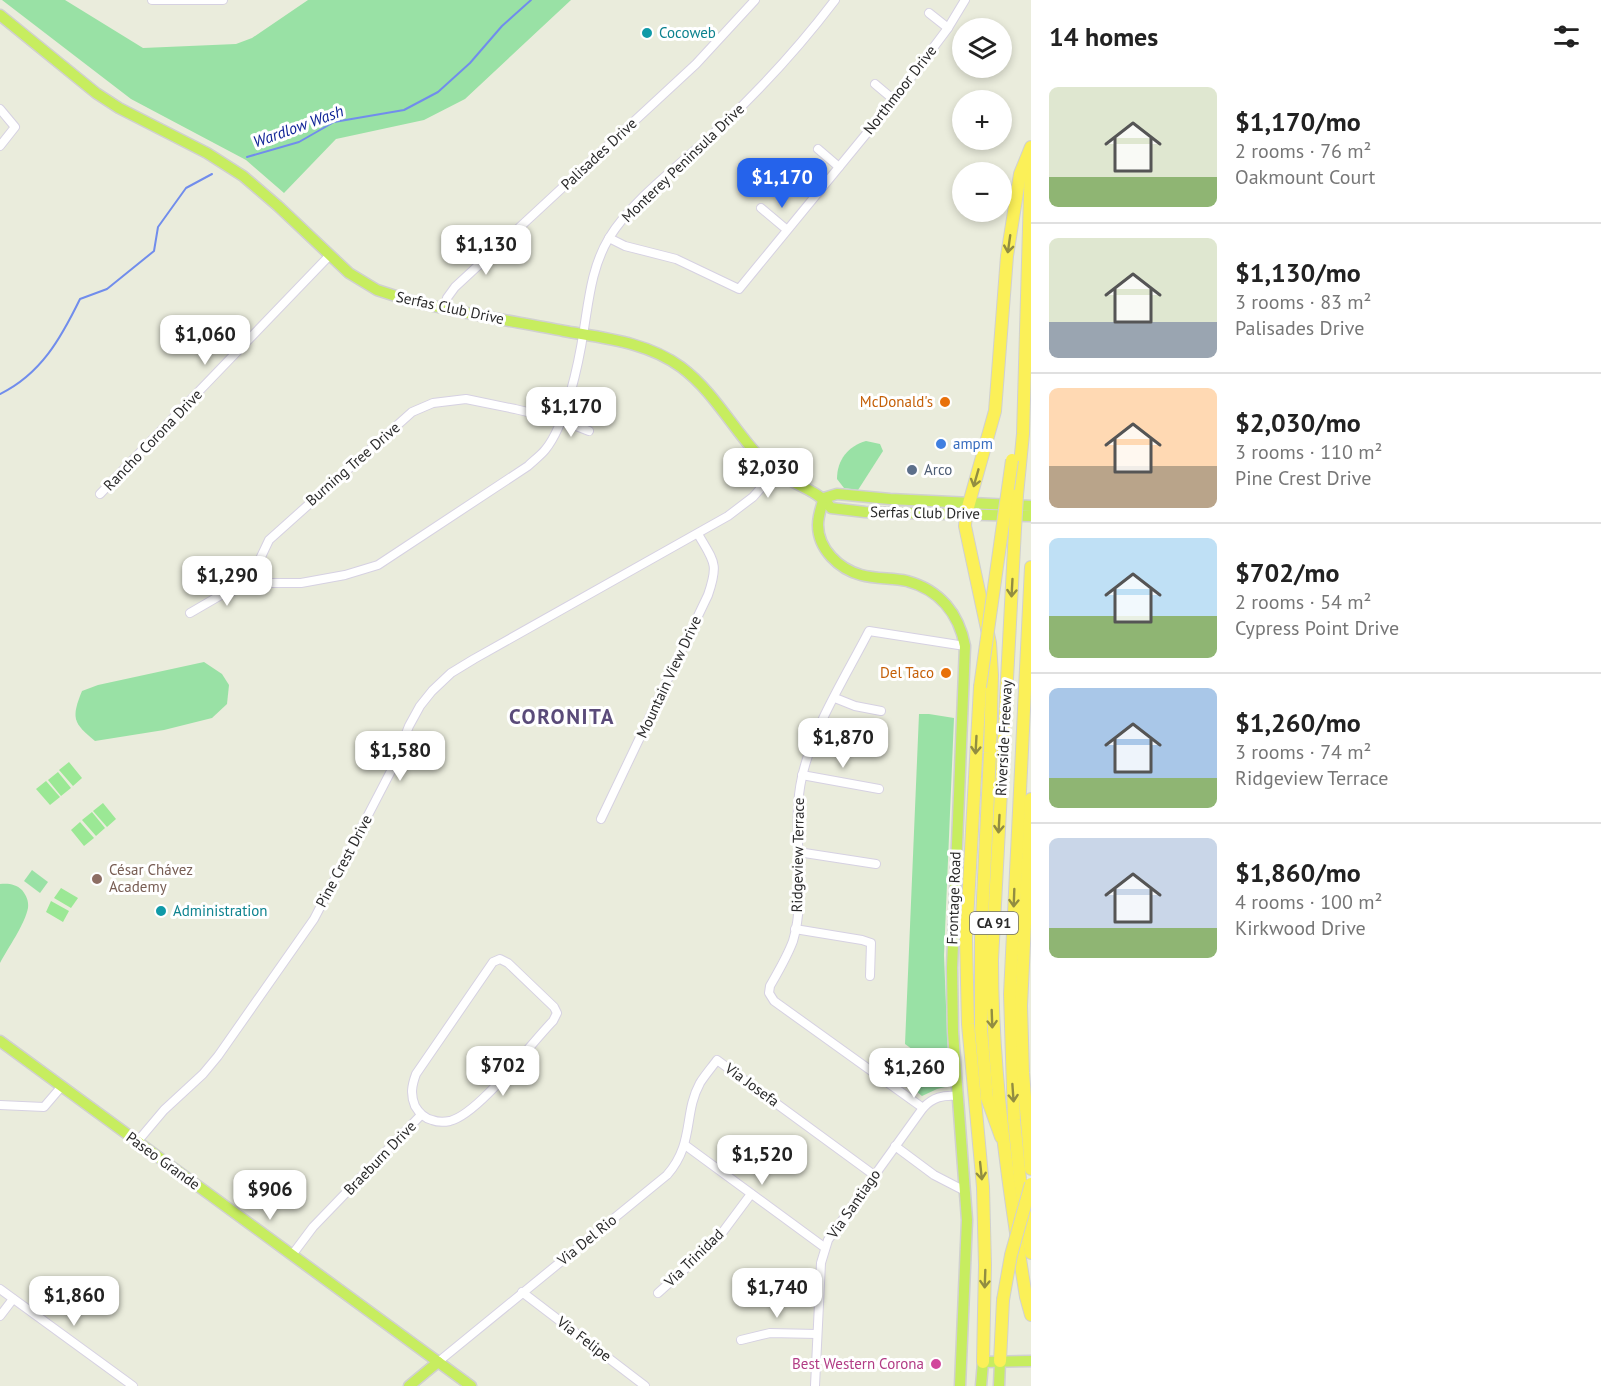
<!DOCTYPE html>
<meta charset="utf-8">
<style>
body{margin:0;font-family:"PT Sans",sans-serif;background:#f2f2f2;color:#222;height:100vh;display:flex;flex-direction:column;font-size:22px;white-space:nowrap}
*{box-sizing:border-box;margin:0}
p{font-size:20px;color:#767676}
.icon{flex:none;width:33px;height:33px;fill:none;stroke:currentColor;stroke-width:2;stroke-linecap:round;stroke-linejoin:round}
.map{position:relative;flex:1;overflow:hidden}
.drawer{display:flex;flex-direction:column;background:#fff;width:570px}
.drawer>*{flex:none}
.buttons{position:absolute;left:952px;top:18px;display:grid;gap:12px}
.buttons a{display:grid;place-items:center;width:60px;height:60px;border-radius:50%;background:#fff;box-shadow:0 3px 9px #0003;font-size:30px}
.price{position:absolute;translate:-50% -51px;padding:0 14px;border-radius:12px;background:#fff;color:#222;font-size:20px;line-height:39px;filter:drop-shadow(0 2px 3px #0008)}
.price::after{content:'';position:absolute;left:50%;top:36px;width:18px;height:14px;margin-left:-9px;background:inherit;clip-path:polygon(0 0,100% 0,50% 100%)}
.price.on{background:#2563eb;color:#fff}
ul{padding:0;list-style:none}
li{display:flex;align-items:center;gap:18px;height:150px;padding:0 18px}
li+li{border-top:2px solid #e0e0e0}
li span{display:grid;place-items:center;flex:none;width:168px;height:120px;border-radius:9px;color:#555}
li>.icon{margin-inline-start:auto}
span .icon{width:72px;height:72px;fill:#fffc;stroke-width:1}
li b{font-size:26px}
h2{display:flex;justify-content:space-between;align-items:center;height:72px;padding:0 18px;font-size:26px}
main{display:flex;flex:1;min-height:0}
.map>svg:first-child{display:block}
</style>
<main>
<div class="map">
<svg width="1031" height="1386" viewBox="0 0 1031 1386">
<rect width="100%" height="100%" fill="#eaecdc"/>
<!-- green -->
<g fill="#99e1a5">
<polygon points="2,0 65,0 143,48 236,44 252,38 308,0 571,0 465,99 424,120 336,139 284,193 246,160 131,99"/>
<path d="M 866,441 L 880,444 L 883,451 L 858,490 L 844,488 L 837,479 C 837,460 848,446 866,441 Z"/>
<path d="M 204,662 L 222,674 L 229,685 L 227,704 L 212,718 L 164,730 L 95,741 C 73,723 71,718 82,691 L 98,685 Z"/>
<polygon points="919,714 929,714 954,718 944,955 949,1082 945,1087 937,1089 922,1096 897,1075 916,1052 905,1044"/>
<polygon points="32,870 48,882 40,893 24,881"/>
<path d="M 0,884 C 8,883 16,884 22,890 C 26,895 29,901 28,908 C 25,924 8,948 0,963 Z"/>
</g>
<!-- pitch -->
<g fill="#9be895">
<polygon points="69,762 82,778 73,786 59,770"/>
<polygon points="58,772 71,788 61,796 48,780"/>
<polygon points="46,781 60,797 50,805 36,789"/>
<polygon points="103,803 116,819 107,827 93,811"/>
<polygon points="92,812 105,828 96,836 82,820"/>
<polygon points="80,822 94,838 84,846 71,830"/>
<polygon points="61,888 78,898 71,908 54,898"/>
<polygon points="51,901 69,911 63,922 46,912"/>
</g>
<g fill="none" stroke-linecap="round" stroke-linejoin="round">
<!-- stream -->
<g stroke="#718dec" stroke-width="2">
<polyline points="247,157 299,142 334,122 404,110 438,92 470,63 502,26 531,0"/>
<path d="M 0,394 C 41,374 61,338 80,299 L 107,289 L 154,251 L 158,227 L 186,188 L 212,174"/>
</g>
<!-- minor casing -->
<g stroke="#d6d1e2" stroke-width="10">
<g id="minor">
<polyline points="152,0 223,0"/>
<polyline points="929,13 948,28"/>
<polyline points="875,84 894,100"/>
<polyline points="0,109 15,127 0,146"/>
<polyline points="818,149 839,167"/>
<polyline points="761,208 786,229"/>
<polyline points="609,238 625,246 676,259 739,289 894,100 948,28 965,0"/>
<polyline points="445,308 447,298 455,287 696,64 755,0"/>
<polyline points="100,494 330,255"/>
<polyline points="256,583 260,559 269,540 412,412 433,403 466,399 515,409 561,420 589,431"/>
<path d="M 190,613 L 221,595 L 256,583 L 301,583 L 345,575 L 378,565 L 528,466 C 533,461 540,456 545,450 C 566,425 579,362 584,329 C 589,298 592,266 609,238 C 632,200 680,165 712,135 C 757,93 798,49 835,0"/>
<polyline points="835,698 855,706 881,711"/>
<polyline points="802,775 879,789"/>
<path d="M 601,819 L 708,595 C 719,563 714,562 698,534"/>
<polyline points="798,852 876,864"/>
<polyline points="795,929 862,940 871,943 870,976"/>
<path d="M 500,959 L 508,963 L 554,1007 L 557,1013 L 553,1021 C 530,1044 480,1113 450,1121 C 445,1122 437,1122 432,1120 C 424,1118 419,1113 415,1106 C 410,1094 412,1085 416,1074 L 493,962 Z"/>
<polyline points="0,1105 44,1107 62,1086"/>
<path d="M 923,1108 L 774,1001 L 769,993 L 770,986 C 778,972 787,957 793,941 C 808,892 790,828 802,777 C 813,727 846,676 869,631 L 965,646"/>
<polyline points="137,1142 164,1110 203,1074 218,1056 314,919 392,769 409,726 420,706 432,691 451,673 474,659 728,516 753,497 775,472"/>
<polyline points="685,1145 824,1247"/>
<polyline points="895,1146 934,1175 965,1191"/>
<polyline points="292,1255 313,1227 421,1115"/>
<polyline points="0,1289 133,1386"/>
<polyline points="522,1292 645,1386"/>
<polyline points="658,1293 716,1241 751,1194"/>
<polyline points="0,1316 13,1299"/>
<polyline points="741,1340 770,1333 817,1334"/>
<path d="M 438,1362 L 667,1175 C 695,1143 683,1114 700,1083 C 705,1075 712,1067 717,1060 L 874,1175"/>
<path d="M 815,1386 L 821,1263 L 828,1240 L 923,1108 C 933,1097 943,1095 957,1096"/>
</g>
</g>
<!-- major casing -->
<g stroke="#d0d0d0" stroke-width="13">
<g id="major">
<path d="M 0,15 L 96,93 L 119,108 L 207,153 L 243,176 L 278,206 L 349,273 L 377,290 L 408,300 C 459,313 512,321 564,331 C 604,338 647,342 681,367 C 716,393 736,435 767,465 C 786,483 817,488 831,508 L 865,512 L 1031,516"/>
<path d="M 824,498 C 821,507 818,516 818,525 C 818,549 839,569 861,575 C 876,579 892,578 907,581 C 940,590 959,614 965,646 L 952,968 L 953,1032 L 967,1220 L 960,1386"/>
<polyline points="824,498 837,494 890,499 1031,506"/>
<polyline points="0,1041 471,1386"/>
<polyline points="409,1386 438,1362"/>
<polyline points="981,1386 983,1362 1031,1361"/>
<polyline points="999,1386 1000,1361"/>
</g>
</g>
<!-- highway casing -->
<g stroke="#d0d0d0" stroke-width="14">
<g id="highway">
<polyline points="1017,495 1023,434 1031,159"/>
<path d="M 1015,529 L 992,960 C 992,1073 1008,1185 1026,1297 L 1031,1315"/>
<polyline points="1031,567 1010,994 1014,1120 1020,1179 1031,1253"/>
<polyline points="980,687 966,939 968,1024 983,1187 985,1265 983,1362"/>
<polyline points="1031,799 1021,1006 1023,1073 1031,1169"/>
<polyline points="1001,1137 987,1098 981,1029 981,939 990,753 992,675 990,643 965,526 966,514 995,411 1007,256 1020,174 1031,147"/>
<polyline points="1000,1361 1003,1300"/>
</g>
</g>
<!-- minor -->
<use href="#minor" stroke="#fff" stroke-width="8"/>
<!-- major -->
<use href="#major" stroke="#c7ed5f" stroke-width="10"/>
<!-- highway -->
<use href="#highway" stroke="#fbf058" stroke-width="12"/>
<!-- highway-bridge casing -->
<g stroke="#d0d0d0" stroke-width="14" stroke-linecap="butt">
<g id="highway-bridge">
<polyline points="1015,529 1017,495"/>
<polyline points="980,687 1012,460"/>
<polyline points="1003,1300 1011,1255 1031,1184"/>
</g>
</g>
<!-- highway-bridge -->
<use href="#highway-bridge" stroke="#fbf058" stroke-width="12"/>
</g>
<!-- one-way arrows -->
<defs><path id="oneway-shaft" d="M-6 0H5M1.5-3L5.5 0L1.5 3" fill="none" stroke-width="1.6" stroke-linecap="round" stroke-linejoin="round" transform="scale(1.5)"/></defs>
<g stroke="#928d41">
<use href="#oneway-shaft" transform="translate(1009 244) rotate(98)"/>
<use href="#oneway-shaft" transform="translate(976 478) rotate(106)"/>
<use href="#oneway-shaft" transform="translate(1012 588) rotate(93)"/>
<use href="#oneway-shaft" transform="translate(976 745) rotate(93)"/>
<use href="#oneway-shaft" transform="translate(999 824) rotate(93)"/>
<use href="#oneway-shaft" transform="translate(1014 898) rotate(92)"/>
<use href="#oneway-shaft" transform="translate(992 1019) rotate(88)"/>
<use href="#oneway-shaft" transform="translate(1013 1093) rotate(86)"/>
<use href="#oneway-shaft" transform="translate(981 1171) rotate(84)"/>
<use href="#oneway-shaft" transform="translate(985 1279) rotate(92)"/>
</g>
<!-- markers -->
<g fill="#0f9aa8" stroke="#fff" stroke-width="2">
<circle cx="647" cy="33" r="6"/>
<circle cx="161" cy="911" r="6"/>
</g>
<g fill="#e8710a" stroke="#fff" stroke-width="2">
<circle cx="945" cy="402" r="6"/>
<circle cx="946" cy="673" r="6"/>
</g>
<circle fill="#3f7fe0" stroke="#fff" stroke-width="2" cx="941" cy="444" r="6"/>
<circle fill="#5c6f8a" stroke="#fff" stroke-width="2" cx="912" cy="470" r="6"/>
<circle fill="#8d6e63" stroke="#fff" stroke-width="2" cx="97" cy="879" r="6"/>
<circle fill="#d1479c" stroke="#fff" stroke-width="2" cx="936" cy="1364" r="6"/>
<g text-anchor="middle" stroke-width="6" stroke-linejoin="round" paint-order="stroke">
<!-- shield labels -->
<rect fill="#fff" stroke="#6a6a6a" stroke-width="1.5" x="970" y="912" width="48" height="22" rx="4.5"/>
<g font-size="14" font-weight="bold" fill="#2a2a2a">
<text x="994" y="928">CA 91</text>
</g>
<!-- culture labels -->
<g font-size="15" fill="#0d838f" stroke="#fff" text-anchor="start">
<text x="659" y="38">Cocoweb</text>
<text x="173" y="916">Administration</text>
</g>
<!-- street labels -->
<g font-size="15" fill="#2a2a2a" stroke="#fff">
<text transform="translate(900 90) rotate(-52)" y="5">Northmoor Drive</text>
<text transform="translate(599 154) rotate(-43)" y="5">Palisades Drive</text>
<text transform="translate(683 163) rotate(-44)" y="5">Monterey Peninsula Drive</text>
<text transform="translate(450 308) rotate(12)" y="5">Serfas Club Drive</text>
<text transform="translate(153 440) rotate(-46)" y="5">Rancho Corona Drive</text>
<text transform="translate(353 464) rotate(-41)" y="5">Burning Tree Drive</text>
<text transform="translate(925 513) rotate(1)" y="5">Serfas Club Drive</text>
<text transform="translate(669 677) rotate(-65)" y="5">Mountain View Drive</text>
<text transform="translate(1004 738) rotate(-87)" y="5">Riverside Freeway</text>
<text transform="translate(798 855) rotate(-89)" y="5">Ridgeview Terrace</text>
<text transform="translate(344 861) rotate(-62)" y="5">Pine Crest Drive</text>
<text transform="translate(954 898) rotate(-88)" y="5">Frontage Road</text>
<text transform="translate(752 1085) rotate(36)" y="5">Via Josefa</text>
<text transform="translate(380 1158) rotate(-46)" y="5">Braeburn Drive</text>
<text transform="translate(163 1161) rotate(36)" y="5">Paseo Grande</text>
<text transform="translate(854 1204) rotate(-55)" y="5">Via Santiago</text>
<text transform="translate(587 1240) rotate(-39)" y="5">Via Del Rio</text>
<text transform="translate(694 1258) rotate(-44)" y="5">Via Trinidad</text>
<text transform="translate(584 1339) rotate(37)" y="5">Via Felipe</text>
</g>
<!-- food labels -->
<g font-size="15" fill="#c56008" stroke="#fff" text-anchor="end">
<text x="933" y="407">McDonald's</text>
<text x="934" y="678">Del Taco</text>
</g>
<!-- shop labels -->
<g font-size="15" fill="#366cbe" stroke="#fff" text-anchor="start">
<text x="953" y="449">ampm</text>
</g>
<!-- service labels -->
<g font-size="15" fill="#4e5e75" stroke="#fff" text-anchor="start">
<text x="924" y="475">Arco</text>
</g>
<!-- education labels -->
<g font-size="15" fill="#785e54" stroke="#fff" text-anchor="start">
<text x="109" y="875">César Chávez<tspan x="109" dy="17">Academy</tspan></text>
</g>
<!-- hotel labels -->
<g font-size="15" fill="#b23c85" stroke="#fff" text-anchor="end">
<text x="924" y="1369">Best Western Corona</text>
</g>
<!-- water labels -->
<g font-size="16" font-style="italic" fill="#102597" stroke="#fff">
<text transform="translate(298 126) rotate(-20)" y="6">Wardlow Wash</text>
</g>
<!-- district labels -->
<g font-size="21" font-weight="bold" letter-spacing="1.5" fill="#5a4b79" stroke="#fff">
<text x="562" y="724">CORONITA</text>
</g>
</g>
</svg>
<div class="buttons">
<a><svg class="icon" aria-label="layers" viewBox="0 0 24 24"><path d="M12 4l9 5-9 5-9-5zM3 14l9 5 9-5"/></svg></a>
<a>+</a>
<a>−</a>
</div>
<b class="price on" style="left:782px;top:209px">$1,170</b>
<b class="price" style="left:486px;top:276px">$1,130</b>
<b class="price" style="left:205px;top:366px">$1,060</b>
<b class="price" style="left:571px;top:438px">$1,170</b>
<b class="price" style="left:768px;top:499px">$2,030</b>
<b class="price" style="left:227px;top:607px">$1,290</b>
<b class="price" style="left:843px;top:769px">$1,870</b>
<b class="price" style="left:400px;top:782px">$1,580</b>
<b class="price" style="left:503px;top:1097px">$702</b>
<b class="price" style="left:914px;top:1099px">$1,260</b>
<b class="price" style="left:762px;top:1186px">$1,520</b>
<b class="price" style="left:270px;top:1221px">$906</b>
<b class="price" style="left:777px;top:1319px">$1,740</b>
<b class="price" style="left:74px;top:1327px">$1,860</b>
</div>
<section class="drawer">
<h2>14 homes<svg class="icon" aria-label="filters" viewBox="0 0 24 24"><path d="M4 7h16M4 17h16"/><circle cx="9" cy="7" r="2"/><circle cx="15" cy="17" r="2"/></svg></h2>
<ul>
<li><span style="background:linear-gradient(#dfe7d0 75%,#8fb573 0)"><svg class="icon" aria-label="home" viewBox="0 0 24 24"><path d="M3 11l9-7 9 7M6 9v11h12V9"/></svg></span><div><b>$1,170/mo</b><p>2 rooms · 76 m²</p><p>Oakmount Court</p></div></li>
<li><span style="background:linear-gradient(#dfe7d0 70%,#9aa5b1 0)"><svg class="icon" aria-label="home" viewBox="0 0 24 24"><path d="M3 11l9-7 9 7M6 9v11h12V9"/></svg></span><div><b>$1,130/mo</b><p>3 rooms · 83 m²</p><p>Palisades Drive</p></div></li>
<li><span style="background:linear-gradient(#ffd9b3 65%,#b9a48a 0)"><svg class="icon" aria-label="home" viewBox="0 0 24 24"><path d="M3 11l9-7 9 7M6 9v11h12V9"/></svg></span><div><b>$2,030/mo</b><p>3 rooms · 110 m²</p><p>Pine Crest Drive</p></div></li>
<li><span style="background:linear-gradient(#bfe0f5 65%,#8fb573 0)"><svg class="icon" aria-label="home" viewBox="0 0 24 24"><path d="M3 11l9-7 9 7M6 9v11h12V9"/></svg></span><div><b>$702/mo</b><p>2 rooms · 54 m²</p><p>Cypress Point Drive</p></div></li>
<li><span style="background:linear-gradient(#a9c7e8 75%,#8fb573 0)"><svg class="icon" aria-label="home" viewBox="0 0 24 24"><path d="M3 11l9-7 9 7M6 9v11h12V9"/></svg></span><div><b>$1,260/mo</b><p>3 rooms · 74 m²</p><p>Ridgeview Terrace</p></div></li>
<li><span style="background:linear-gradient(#c9d6e8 75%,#8fb573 0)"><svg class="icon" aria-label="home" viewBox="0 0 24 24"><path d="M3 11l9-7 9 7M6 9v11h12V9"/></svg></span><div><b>$1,860/mo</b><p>4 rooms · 100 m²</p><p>Kirkwood Drive</p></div></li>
</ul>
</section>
</main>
